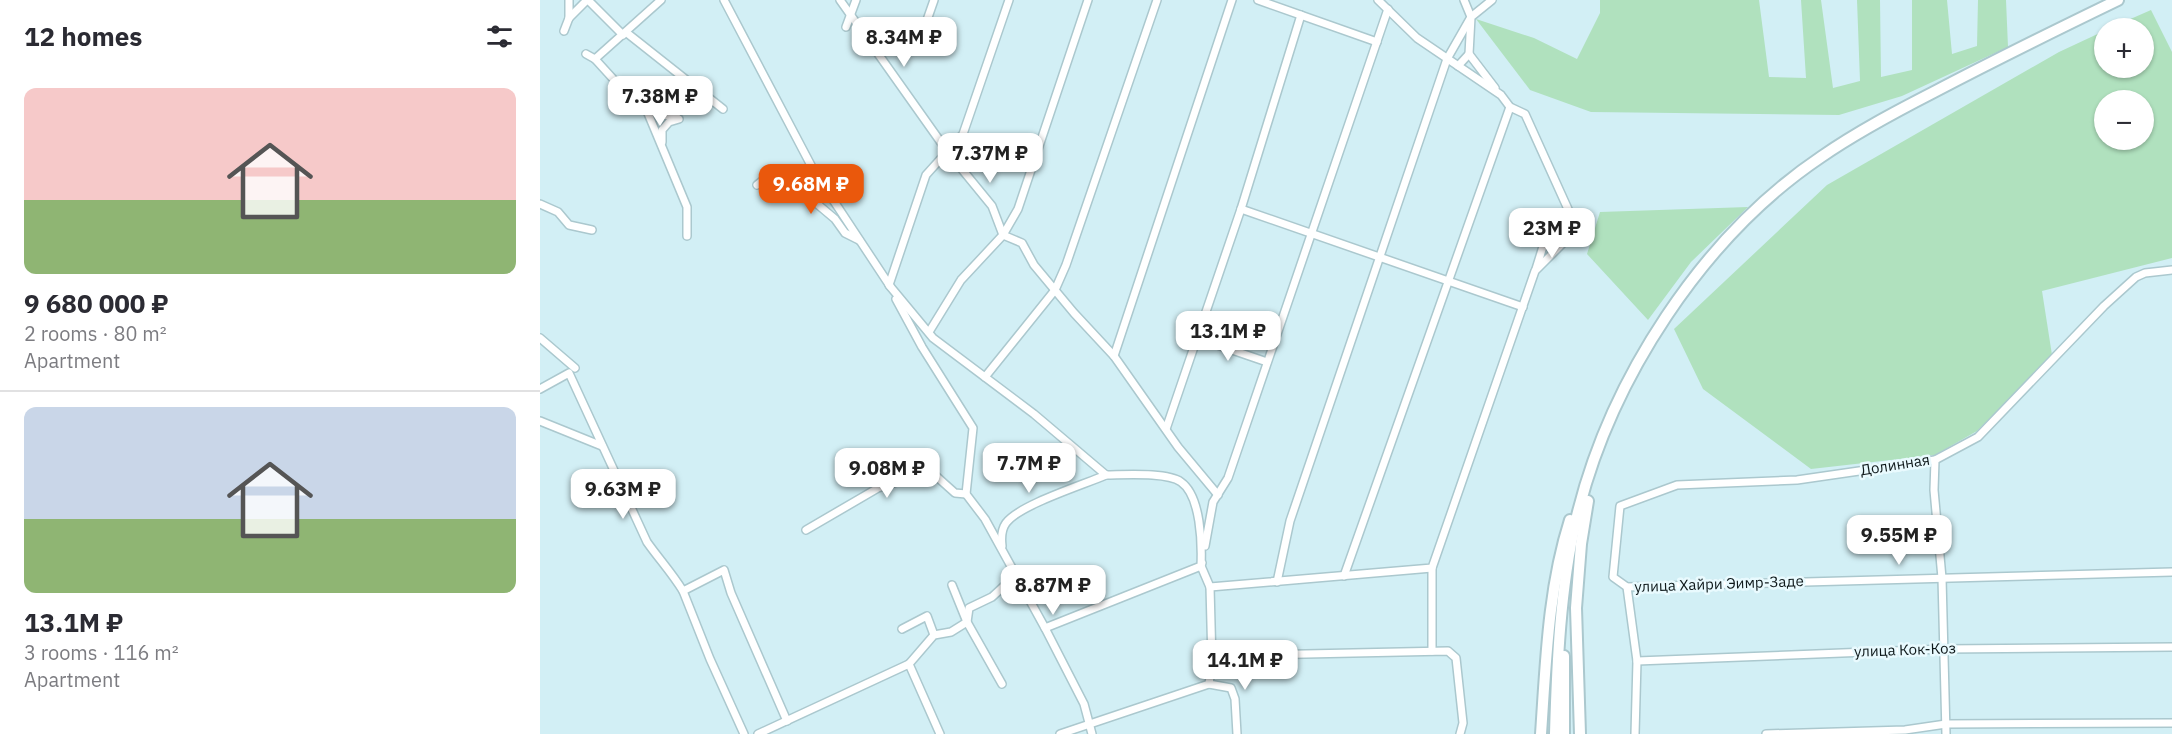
<!DOCTYPE html>
<meta charset="utf-8">
<style>
body{margin:0;font-family:"IBM Plex Sans",sans-serif;background:#f2f2f3;color:#2b2b33;height:100vh;display:flex;flex-direction:column;font-size:22px;white-space:nowrap}
*{box-sizing:border-box;margin:0}
p{font-size:20px;color:#7c7c81}
.icon{flex:none;width:33px;height:33px;fill:none;stroke:currentColor;stroke-width:2;stroke-linecap:round;stroke-linejoin:round}
.map{position:relative;flex:1;overflow:hidden}
.panel{display:flex;flex-direction:column;background:#fff;width:540px}
.panel>*{flex:none}
.controls{position:absolute;left:1554px;top:18px;display:grid;gap:12px}
.controls a{display:grid;place-items:center;width:60px;height:60px;border-radius:50%;background:#fff;box-shadow:0 2px 4px #0004;font-size:30px}
.price{position:absolute;translate:-50% -51px;padding:0 14px;border-radius:12px;background:#fff;color:#222;font-size:20px;line-height:39px;filter:drop-shadow(0 2px 3px #0008)}
.price::after{content:'';position:absolute;left:50%;top:36px;width:18px;height:14px;margin-left:-9px;background:inherit;clip-path:polygon(0 0,100% 0,50% 100%)}
.price.on{background:#ea580c;color:#fff}
ul{padding:0;list-style:none}
li{display:grid;align-content:center;gap:12px;height:318px;padding:0 24px}
li+li{border-top:2px solid #e1e1e2}
li span{display:grid;place-items:center;height:186px;border-radius:12px;color:#555}
li>.icon{margin-inline-start:auto}
span .icon{width:108px;height:108px;fill:#fffc;stroke-width:1}
li b{font-size:26px}
h2{display:flex;justify-content:space-between;align-items:center;height:72px;padding:0 24px;font-size:26px}
main{display:flex;flex:1;min-height:0}
.map>svg:first-child{display:block}
</style>
<main>
<section class="panel">
<h2>12 homes<svg class="icon" aria-label="filters" viewBox="0 0 24 24"><path d="M4 7h16M4 17h16"/><circle cx="9" cy="7" r="2"/><circle cx="15" cy="17" r="2"/></svg></h2>
<ul>
<li><span style="background:linear-gradient(#f6c9c9 60%,#8fb573 0)"><svg class="icon" aria-label="home" viewBox="0 0 24 24"><path d="M3 11l9-7 9 7M6 9v11h12V9"/></svg></span><div><b>9 680 000 ₽</b><p>2 rooms · 80 m²</p><p>Apartment</p></div></li>
<li><span style="background:linear-gradient(#c9d6e8 60%,#8fb573 0)"><svg class="icon" aria-label="home" viewBox="0 0 24 24"><path d="M3 11l9-7 9 7M6 9v11h12V9"/></svg></span><div><b>13.1M ₽</b><p>3 rooms · 116 m²</p><p>Apartment</p></div></li>
</ul>
</section>
<div class="map">
<svg width="1632" height="734" viewBox="0 0 1632 734">
<rect width="100%" height="100%" fill="#d2eff5"/>
<!-- green -->
<g fill="#b0e1be" fill-rule="evenodd">
<polygon points="1060,0 1219,0 1229,77 1266,78 1261,0 1281,0 1293,88 1320,81 1317,0 1340,0 1341,77 1372,70 1372,0 1407,0 1412,54 1437,46 1438,0 1466,0 1468,47 1362,96 1299,115 1051,112 990,90 936,19 994,38 1037,59 1060,13"/>
<path d="M 1611,10 L 1632,52 L 1632,258 L 1502,291 L 1512,355 L 1437,431 L 1395,455 L 1271,469 L 1163,389 L 1134,329 L 1287,185 L 1519,52 L 1564,31 L 1564,68 L 1604,68 L 1604,28 L 1570,28 ZM 1604,100 L 1604,140 L 1564,140 L 1564,100 Z"/>
<polygon points="1208,207 1151,262 1108,320 1047,254 1060,212"/>
</g>
<g fill="none" stroke-linecap="round" stroke-linejoin="round">
<!-- street casing -->
<g stroke="#abc8ce" stroke-width="10">
<g id="street">
<polyline points="29,0 29,18"/>
<polyline points="48,0 83,35"/>
<polyline points="184,0 274,171 350,286"/>
<polyline points="300,0 407,151 452,206 463,235 482,243 494,265 534,313 574,356 638,447 678,495"/>
<path d="M 469,0 L 423,134 L 386,175 L 349,285 L 393,338 L 494,414 L 566,475 C 584,475 627,472 641,482 C 661,496 662,544 661,566 L 505,628"/>
<polyline points="718,0 837,42"/>
<polyline points="306,27 316,0"/>
<polyline points="24,31 29,18 47,0"/>
<polyline points="87,33 183,109"/>
<polyline points="379,43 394,0"/>
<polyline points="46,54 55,59 121,0"/>
<polyline points="929,54 955,88"/>
<polyline points="55,59 75,81 102,99 147,207 147,236"/>
<polyline points="918,66 929,54 931,17 952,0"/>
<polyline points="107,111 137,118"/>
<polyline points="122,142 122,130 129,122 139,119"/>
<polyline points="217,185 227,177 244,176 295,219 305,233 319,240"/>
<polyline points="0,204 18,212 29,225 52,230"/>
<polyline points="701,209 983,307"/>
<polyline points="996,269 1005,240"/>
<polyline points="356,299 382,347 433,428 426,494 445,519 505,628 544,704 552,734"/>
<polyline points="389,332 421,280 463,235 478,209 548,0"/>
<polyline points="0,338 35,368"/>
<polyline points="657,338 727,362"/>
<polyline points="574,356 692,0"/>
<polyline points="445,377 515,290 526,265 617,0"/>
<path d="M 0,389 L 29,373 L 107,542 C 119,559 132,573 143,591 L 184,570 L 191,593 L 247,721"/>
<polyline points="0,421 62,446"/>
<polyline points="626,429 701,209 761,15"/>
<polyline points="1395,460 1394,490 1402,578 1406,734"/>
<polyline points="266,530 338,488 381,474 396,476 415,493 426,494"/>
<path d="M 462,546 C 461,538 461,530 466,523 C 479,505 543,485 566,475"/>
<polyline points="665,546 673,502 688,478 848,9"/>
<polyline points="662,563 661,566 670,587 672,662 669,684"/>
<polyline points="892,568 892,651"/>
<polyline points="804,576 970,107"/>
<polyline points="737,582 750,521 907,59 931,17 924,0"/>
<polyline points="412,585 427,622 462,684"/>
<polyline points="670,587 892,568 995,271 1037,229 985,114 970,107 961,95 877,38 838,0"/>
<polyline points="1087,587 1632,572"/>
<polyline points="143,591 170,659 204,734"/>
<polyline points="362,629 387,616 394,635"/>
<polyline points="672,656 908,651 916,658 923,723 920,734"/>
<polyline points="1097,661 1404,649 1632,647"/>
<polyline points="369,664 394,635 411,632 427,622 429,608 452,597 476,575"/>
<polyline points="218,734 369,664 400,734"/>
<polyline points="520,734 669,684 691,688 695,699 697,734"/>
<polyline points="1095,734 1097,661 1087,587 1073,577 1080,506 1137,485 1257,480 1395,460 1438,437 1564,306 1596,277 1605,273 1632,270"/>
<polyline points="1226,734 1365,730 1406,724 1632,723"/>
</g>
</g>
<!-- primary casing -->
<g stroke="#abc8ce" stroke-width="14">
<g id="primary">
<path d="M 1001,734 C 1006,662 1008,589 1030,520"/>
<path d="M 1015,734 C 1017,663 1020,589 1036,520 C 1069,381 1162,237 1281,157 C 1317,132 1355,112 1394,92 C 1455,60 1516,30 1578,0"/>
<polyline points="1024,734 1024,656"/>
<polyline points="1040,734 1036,608 1041,544 1048,501"/>
</g>
</g>
<!-- street -->
<use href="#street" stroke="#fff" stroke-width="7"/>
<!-- primary -->
<use href="#primary" stroke="#fff" stroke-width="10"/>
</g>
<g text-anchor="middle" stroke-width="5" stroke-linejoin="round" paint-order="stroke">
<!-- street labels -->
<g font-size="15" fill="#0e181a" stroke="#e9fafe">
<text transform="translate(1355 465) rotate(-9)" y="5">Долинная</text>
<text transform="translate(1179 584) rotate(-2)" y="5">улица Хайри Эимр-Заде</text>
<text transform="translate(1365 650) rotate(-2)" y="5">улица Кок-Коз</text>
</g>
</g>
</svg>
<div class="controls">
<a>+</a>
<a>−</a>
</div>
<b class="price" style="left:364px;top:68px">8.34M ₽</b>
<b class="price" style="left:120px;top:127px">7.38M ₽</b>
<b class="price" style="left:450px;top:184px">7.37M ₽</b>
<b class="price on" style="left:271px;top:215px">9.68M ₽</b>
<b class="price" style="left:1012px;top:259px">23M ₽</b>
<b class="price" style="left:688px;top:362px">13.1M ₽</b>
<b class="price" style="left:489px;top:494px">7.7M ₽</b>
<b class="price" style="left:347px;top:499px">9.08M ₽</b>
<b class="price" style="left:83px;top:520px">9.63M ₽</b>
<b class="price" style="left:1359px;top:566px">9.55M ₽</b>
<b class="price" style="left:513px;top:616px">8.87M ₽</b>
<b class="price" style="left:705px;top:691px">14.1M ₽</b>
</div>
</main>
